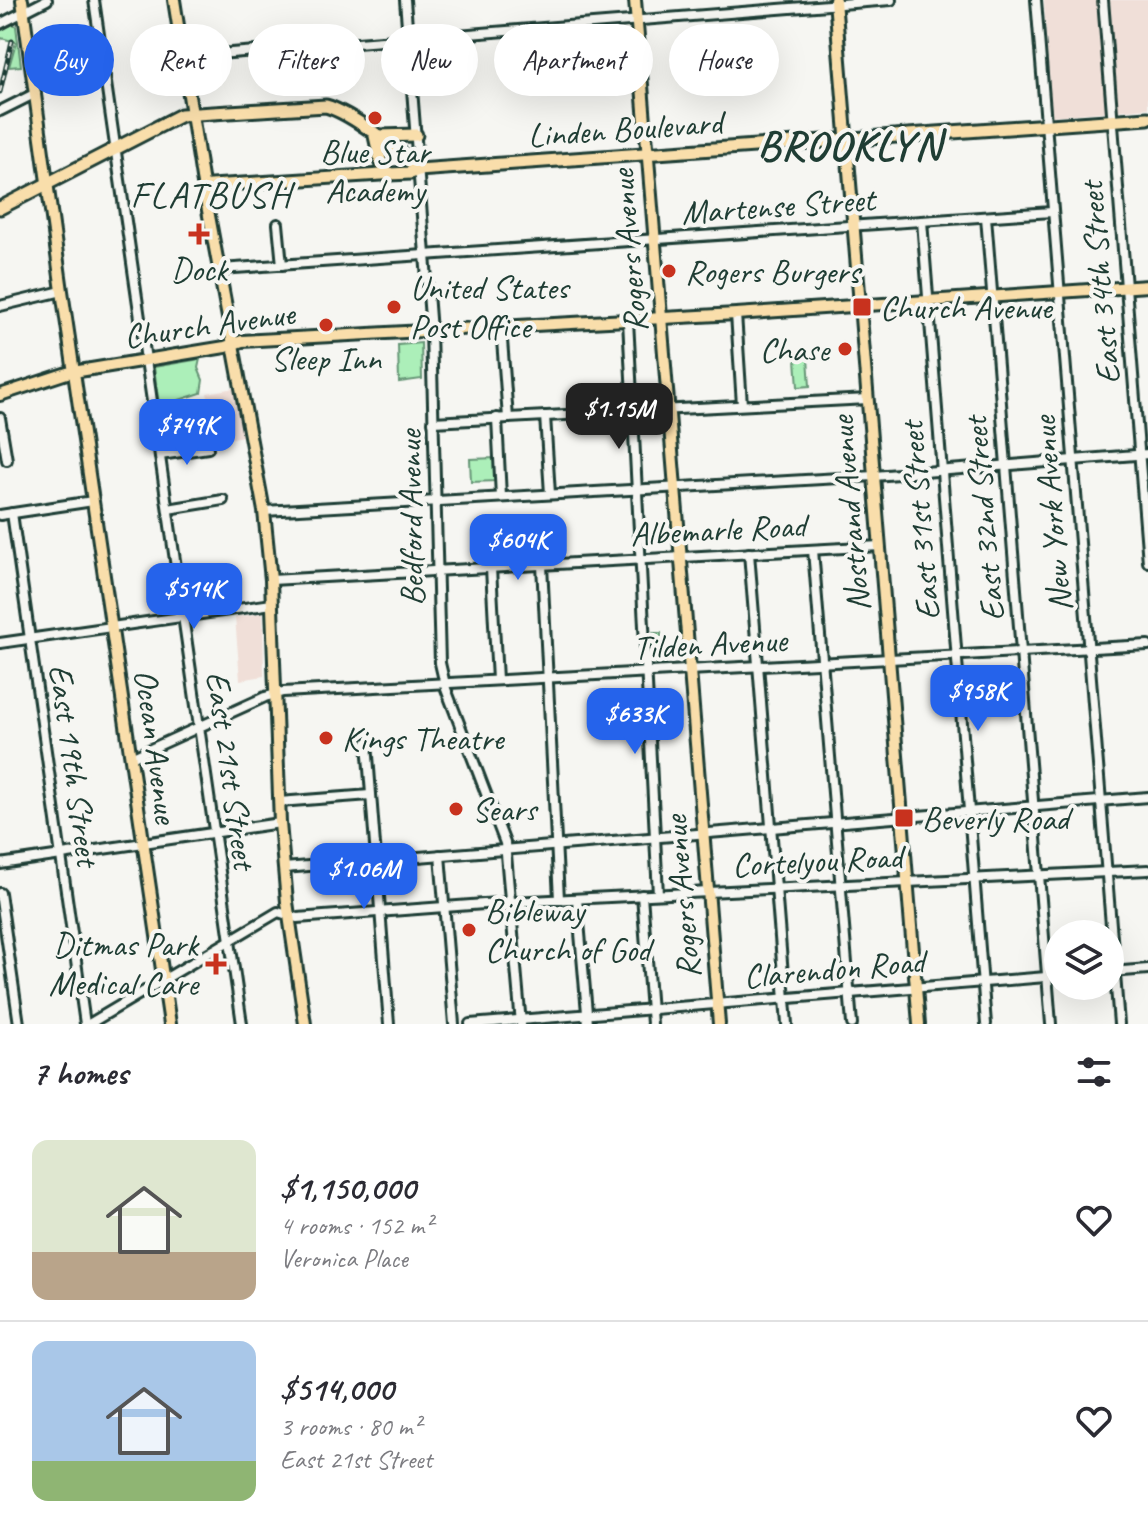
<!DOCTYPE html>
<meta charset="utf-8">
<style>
body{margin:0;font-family:Caveat,sans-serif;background:#f7f7f7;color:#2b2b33;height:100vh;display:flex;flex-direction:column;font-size:30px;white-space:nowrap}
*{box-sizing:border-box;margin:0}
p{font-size:26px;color:#7c7c81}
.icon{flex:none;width:44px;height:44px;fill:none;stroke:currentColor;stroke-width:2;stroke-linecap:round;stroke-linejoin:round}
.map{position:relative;height:1024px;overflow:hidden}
.sheet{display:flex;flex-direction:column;background:#fff;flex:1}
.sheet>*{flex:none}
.top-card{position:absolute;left:24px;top:24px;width:1100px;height:72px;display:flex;gap:16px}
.buttons{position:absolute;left:1044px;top:920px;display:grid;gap:16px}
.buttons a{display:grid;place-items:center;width:80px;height:80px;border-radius:50%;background:#fff;box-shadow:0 8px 32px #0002;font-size:40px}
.price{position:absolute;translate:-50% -68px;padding:0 18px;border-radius:16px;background:#2563eb;color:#fff;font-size:26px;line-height:52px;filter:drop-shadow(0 2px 4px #0008)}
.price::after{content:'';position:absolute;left:50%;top:48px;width:24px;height:18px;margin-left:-12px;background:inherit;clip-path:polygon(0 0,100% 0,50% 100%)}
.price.active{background:#222;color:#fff}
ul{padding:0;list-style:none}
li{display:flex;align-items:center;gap:24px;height:200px;padding:0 32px}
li+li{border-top:2px solid #e1e1e2}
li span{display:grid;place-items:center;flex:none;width:224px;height:160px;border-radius:16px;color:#555}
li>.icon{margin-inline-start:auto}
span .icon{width:96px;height:96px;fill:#fffc;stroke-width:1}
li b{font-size:34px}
h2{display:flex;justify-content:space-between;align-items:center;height:96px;padding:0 32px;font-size:34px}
.tag{padding:0 28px;border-radius:36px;background:#fff;box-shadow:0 8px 32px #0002;font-size:28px;line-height:72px}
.tag.active{background:#2563eb;color:#fff}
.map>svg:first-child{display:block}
</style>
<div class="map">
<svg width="1148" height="1024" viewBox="0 0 1148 1024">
<rect width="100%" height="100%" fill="#f6f6f2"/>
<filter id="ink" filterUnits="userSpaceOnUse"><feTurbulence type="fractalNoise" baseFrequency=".0125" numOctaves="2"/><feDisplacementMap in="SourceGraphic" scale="16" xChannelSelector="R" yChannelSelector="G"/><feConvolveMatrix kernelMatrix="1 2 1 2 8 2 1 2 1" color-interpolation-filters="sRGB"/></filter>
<g filter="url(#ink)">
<!-- built -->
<g fill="#f0dfd8">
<polygon points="1044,0 1148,0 1148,108 1051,116"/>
<polygon points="234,388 243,436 218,441 207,393"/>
<polygon points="263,613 264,676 240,680 235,617"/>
</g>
<!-- green -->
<g fill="#acefb9" stroke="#669676" stroke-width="2">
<polygon points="13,24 16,26 21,66 9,67 16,42 1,38 0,42 0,31"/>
<polygon points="421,343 422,379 399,382 398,345"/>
<polygon points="808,358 810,386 798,387 796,359"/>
<polygon points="200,359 198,368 203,380 201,393 176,401 176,410 160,413 154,367"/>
<polygon points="496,458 497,481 471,482 470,459"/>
<polygon points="651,633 661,633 661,639 665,639 666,663 653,663"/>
</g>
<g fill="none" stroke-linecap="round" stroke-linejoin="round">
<!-- minor casing -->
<g stroke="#1f3d34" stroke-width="14">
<g id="minor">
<polyline points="94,0 242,1024"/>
<polyline points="405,0 431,331 440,663 446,689 505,843 521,1024"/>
<polyline points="1036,0 1119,1024"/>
<polyline points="1103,0 1148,562"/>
<polyline points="0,24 47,0"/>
<polyline points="182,57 891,0"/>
<polyline points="0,111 36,93"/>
<polyline points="986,217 1051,1024"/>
<polyline points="922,221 986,1024"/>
<polyline points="278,224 282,265"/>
<polyline points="220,269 1052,212"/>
<polyline points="0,306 62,291"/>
<polyline points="736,314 742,405"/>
<polyline points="628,320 658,894"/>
<polyline points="501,327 508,418"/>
<polyline points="545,416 550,494"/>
<polyline points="0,418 7,460"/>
<polyline points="497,418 501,497"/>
<polyline points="433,422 868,399"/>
<polyline points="160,455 208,448"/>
<polyline points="168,509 223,500"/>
<polyline points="264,511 874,476 1148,454"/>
<polyline points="12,513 85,1024"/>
<polyline points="0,515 93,501"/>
<polyline points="813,550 852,1024"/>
<polyline points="749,553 787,1024"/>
<polyline points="542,565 559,899"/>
<polyline points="491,568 497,680"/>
<polyline points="271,580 880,546"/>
<polyline points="0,643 272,604"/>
<polyline points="367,743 389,1024"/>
<polyline points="131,758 265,697 283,692 1148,645"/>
<polyline points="279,802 370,795"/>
<polyline points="440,855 454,1024"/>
<polyline points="0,864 280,823"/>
<polyline points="284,868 1148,797"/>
<polyline points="0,893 19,1024"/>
<polyline points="642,895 652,1024"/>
<polyline points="577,899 588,1024"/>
<polyline points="1111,972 1148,969"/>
<polyline points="89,1024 278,912 297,918 511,902 1148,870"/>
<polyline points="470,1024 1058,976"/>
</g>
</g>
<!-- major casing -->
<g stroke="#1f3d34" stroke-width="16">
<g id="major">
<polyline points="22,0 62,291 170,1024"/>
<polyline points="174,0 202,178 264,511 271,580 280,823 287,902 305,1024"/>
<polyline points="635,0 719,1024"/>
<polyline points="835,0 919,1024"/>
<polyline points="203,186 389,174"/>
<polyline points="0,395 67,373 225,347 242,341 736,314 1148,286"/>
</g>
</g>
<!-- highway casing -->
<g stroke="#1f3d34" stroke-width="17">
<g id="highway">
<polyline points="375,136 381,163 389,174 411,173 418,170 1148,118"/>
<polyline points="380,136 416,135"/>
<path d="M 0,208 L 181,115 L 326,106 C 351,113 400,150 418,170"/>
</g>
</g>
<!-- minor -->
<use href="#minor" stroke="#f6f6f2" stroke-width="8"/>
<!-- major -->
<use href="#major" stroke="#f9deab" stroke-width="10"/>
<!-- highway -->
<use href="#highway" stroke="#f9deab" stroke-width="11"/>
<!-- rail casing -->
<g stroke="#1f3d34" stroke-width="5">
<polyline id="rail" points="0,92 12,41"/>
</g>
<!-- rail -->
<use href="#rail" stroke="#f6f6f2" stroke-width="2" stroke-dasharray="6" stroke-linecap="butt"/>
</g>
</g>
<!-- markers -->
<g fill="#c8321e" stroke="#f6f6f2" stroke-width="3">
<circle cx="375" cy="118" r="8"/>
<path d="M195 222h8v8h8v8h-8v8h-8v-8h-8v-8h8z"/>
<circle cx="669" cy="271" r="8"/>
<circle cx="394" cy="307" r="8"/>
<rect x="852" y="297" width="20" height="20" rx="4"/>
<circle cx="326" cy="325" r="8"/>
<circle cx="845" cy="349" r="8"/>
<circle cx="326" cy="738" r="8"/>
<circle cx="456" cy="809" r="8"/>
<rect x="894" y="808" width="20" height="20" rx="4"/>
<circle cx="469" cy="930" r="8"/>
<path d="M212 952h8v8h8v8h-8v8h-8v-8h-8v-8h8z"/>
</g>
<g text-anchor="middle" stroke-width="8" stroke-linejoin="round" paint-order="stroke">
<!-- street labels -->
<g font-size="34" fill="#1f3d34" stroke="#f6f6f2">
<text transform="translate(625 128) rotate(-4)" y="12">Linden Boulevard</text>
<text transform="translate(778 205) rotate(-4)" y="12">Martense Street</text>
<text transform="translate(628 251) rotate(-95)" y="12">Rogers Avenue</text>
<text transform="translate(1099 283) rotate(-95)" y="12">East 34th Street</text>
<text transform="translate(209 324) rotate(-8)" y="12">Church Avenue</text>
<text transform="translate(849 514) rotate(-95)" y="12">Nostrand Avenue</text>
<text transform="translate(1051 514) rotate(-95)" y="12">New York Avenue</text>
<text transform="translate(410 518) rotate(-91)" y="12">Bedford Avenue</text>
<text transform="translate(983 519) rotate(-95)" y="12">East 32nd Street</text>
<text transform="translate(919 521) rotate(-95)" y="12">East 31st Street</text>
<text transform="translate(718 529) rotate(-3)" y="12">Albemarle Road</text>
<text transform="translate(710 643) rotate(-3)" y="12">Tilden Avenue</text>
<text transform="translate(157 746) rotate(82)" y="12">Ocean Avenue</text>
<text transform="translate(75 765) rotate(82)" y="12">East 19th Street</text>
<text transform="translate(232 770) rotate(82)" y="12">East 21st Street</text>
<text transform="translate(817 860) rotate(-3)" y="12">Cortelyou Road</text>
<text transform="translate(681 897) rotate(-95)" y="12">Rogers Avenue</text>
<text transform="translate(834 968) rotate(-5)" y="12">Clarendon Road</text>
</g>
<!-- poi labels -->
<g font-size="34" fill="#1f3d34" stroke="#f6f6f2" text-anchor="start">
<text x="375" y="163" text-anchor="middle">Blue Star<tspan x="375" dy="39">Academy</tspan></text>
<text x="199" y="281" text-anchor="middle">Dock</text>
<text x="685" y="283">Rogers Burgers</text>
<text x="410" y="299">United States<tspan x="410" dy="39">Post Office</tspan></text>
<text x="880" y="319">Church Avenue</text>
<text x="829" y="361" text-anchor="end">Chase</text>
<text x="326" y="370" text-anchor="middle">Sleep Inn</text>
<text x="342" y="750">Kings Theatre</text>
<text x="472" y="821">Sears</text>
<text x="922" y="830">Beverly Road</text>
<text x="485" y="922">Bibleway<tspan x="485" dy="39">Church of God</tspan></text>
<text x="198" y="956" text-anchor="end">Ditmas Park<tspan x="198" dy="39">Medical Care</tspan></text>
</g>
<!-- quarter labels -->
<g font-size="38" letter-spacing="2" fill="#1f3d34" stroke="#f6f6f2">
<text x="211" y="207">FLATBUSH</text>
</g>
<!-- district labels -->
<g font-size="42" font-weight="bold" letter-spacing="2" fill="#1f3d34" stroke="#f6f6f2">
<text x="850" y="159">BROOKLYN</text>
</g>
</g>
</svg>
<div class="buttons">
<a><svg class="icon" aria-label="layers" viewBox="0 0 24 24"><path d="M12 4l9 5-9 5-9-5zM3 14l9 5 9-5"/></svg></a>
</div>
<b class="price active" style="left:619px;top:451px">$1.15M</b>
<b class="price" style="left:187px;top:467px">$749K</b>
<b class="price" style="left:518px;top:582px">$604K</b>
<b class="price" style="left:194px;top:631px">$514K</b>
<b class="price" style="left:978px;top:733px">$958K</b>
<b class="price" style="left:635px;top:756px">$633K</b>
<b class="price" style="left:364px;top:911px">$1.06M</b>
<div class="top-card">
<a class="tag active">Buy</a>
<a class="tag">Rent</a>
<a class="tag">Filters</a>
<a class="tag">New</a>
<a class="tag">Apartment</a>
<a class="tag">House</a>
</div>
</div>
<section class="sheet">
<h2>7 homes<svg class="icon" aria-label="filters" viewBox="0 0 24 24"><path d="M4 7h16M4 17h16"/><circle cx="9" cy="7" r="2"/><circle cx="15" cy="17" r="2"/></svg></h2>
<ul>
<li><span style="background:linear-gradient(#dfe7d0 70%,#b9a48a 0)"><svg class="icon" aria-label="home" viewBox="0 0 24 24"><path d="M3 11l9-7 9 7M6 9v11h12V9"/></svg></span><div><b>$1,150,000</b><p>4 rooms · 152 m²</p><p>Veronica Place</p></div><svg class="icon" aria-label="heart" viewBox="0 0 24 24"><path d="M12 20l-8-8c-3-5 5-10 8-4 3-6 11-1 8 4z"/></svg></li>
<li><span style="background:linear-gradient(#a9c7e8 75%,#8fb573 0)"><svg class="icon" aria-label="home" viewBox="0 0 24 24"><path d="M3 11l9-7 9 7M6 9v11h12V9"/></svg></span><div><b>$514,000</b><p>3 rooms · 80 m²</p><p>East 21st Street</p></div><svg class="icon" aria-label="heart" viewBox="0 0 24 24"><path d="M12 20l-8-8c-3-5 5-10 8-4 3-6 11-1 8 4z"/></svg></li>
</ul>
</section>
